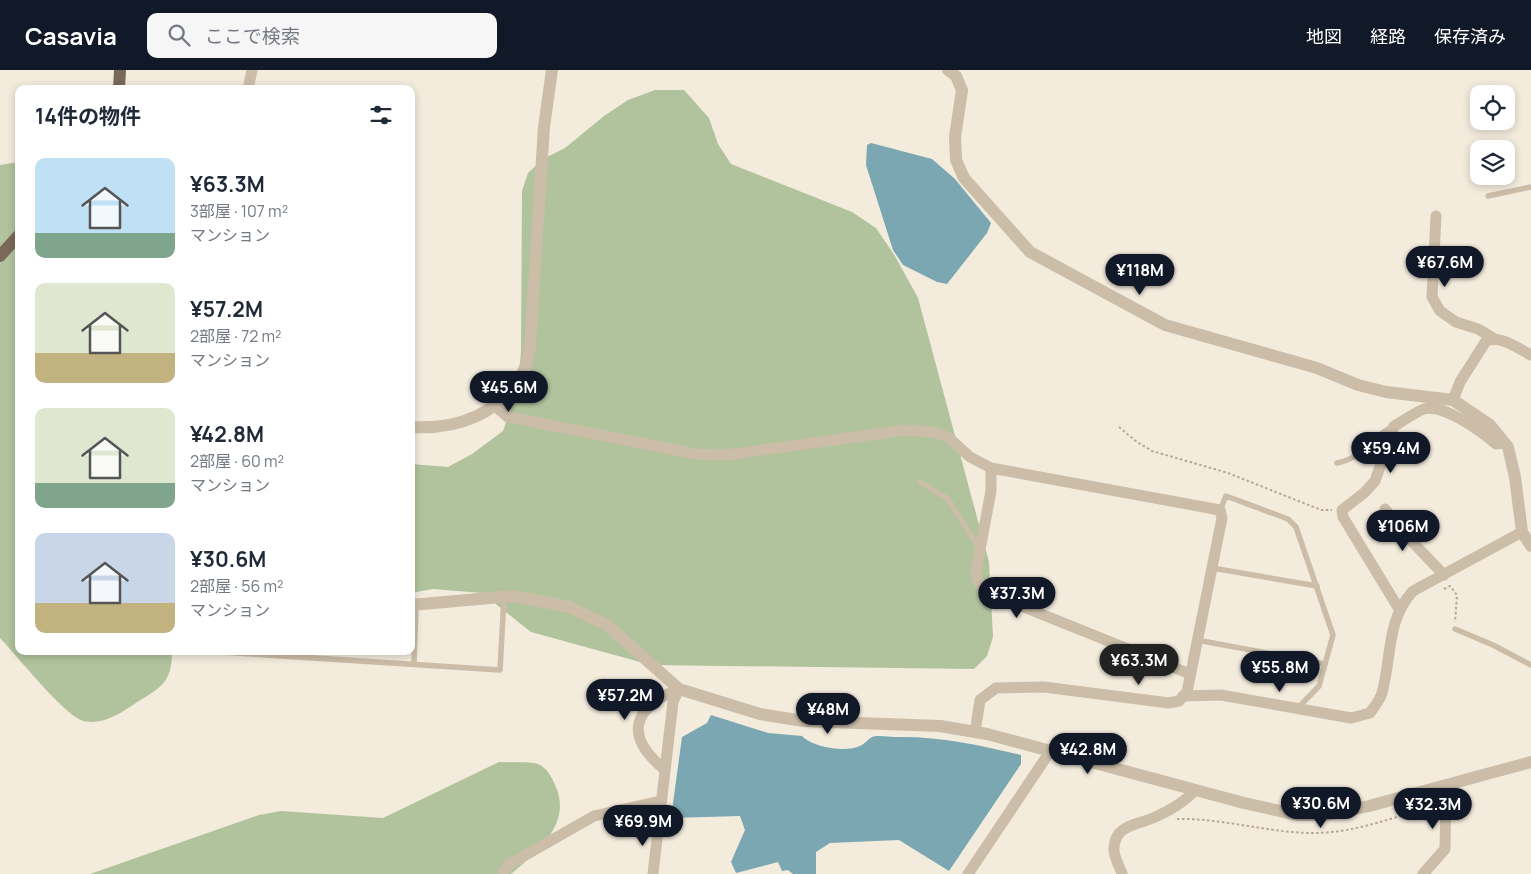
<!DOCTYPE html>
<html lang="ja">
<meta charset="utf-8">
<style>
body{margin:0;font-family:Manrope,"Noto Sans JP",sans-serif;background:#f6f6f7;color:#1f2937;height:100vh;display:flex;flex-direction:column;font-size:19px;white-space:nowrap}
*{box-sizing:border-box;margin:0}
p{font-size:16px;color:#747a83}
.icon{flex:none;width:28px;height:28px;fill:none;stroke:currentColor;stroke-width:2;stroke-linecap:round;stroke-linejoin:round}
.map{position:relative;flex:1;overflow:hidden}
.side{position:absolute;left:15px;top:15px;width:400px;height:570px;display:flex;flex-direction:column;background:#fff;border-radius:10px;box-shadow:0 2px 8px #0003}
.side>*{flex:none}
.buttons{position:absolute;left:1470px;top:15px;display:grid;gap:10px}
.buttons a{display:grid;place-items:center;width:45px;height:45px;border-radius:10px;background:#fff;box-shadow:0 2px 8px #0003;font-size:25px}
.price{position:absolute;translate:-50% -42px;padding:0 11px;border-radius:18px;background:#111827;color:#fff;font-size:16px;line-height:32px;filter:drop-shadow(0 1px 2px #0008)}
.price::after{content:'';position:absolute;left:50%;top:30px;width:15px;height:11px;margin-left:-8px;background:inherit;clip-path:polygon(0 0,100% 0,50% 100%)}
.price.active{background:#222;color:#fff}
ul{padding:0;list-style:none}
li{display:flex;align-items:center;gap:15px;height:125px;padding:0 20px}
li span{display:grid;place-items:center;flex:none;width:140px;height:100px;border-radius:10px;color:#555}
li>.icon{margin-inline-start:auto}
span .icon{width:60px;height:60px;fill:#fffc;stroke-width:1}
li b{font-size:21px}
h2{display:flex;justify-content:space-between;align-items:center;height:60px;padding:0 20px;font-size:21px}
header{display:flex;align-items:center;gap:30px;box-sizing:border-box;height:70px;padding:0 25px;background:#111827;color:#fff}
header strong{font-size:24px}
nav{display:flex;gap:28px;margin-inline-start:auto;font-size:18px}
.search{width:350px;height:45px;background:#f6f6f7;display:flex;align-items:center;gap:12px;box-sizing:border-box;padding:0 18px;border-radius:10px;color:#747a83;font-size:19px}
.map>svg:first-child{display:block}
</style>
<header>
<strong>Casavia</strong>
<div class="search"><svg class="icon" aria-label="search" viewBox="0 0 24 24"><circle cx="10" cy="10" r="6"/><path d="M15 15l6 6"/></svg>ここで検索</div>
<nav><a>地図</a><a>経路</a><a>保存済み</a></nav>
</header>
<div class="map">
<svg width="1531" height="804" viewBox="0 0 1531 804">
<rect width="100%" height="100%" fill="#f3ebdc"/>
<!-- green -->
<g fill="#b0c39c">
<polygon points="655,20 684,20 709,48 718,74 731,94 852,142 876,158 895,186 918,228 989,492 993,567 987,586 974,599 651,595 531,562 482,523 433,519 411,523 411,394 448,397 472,384 503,361 517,321 521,282 522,121 528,103 543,89 565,78 604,46 628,30"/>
<path d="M 19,92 L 19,581 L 172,581 C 172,609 164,616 142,629 C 125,640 102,658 81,650 C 63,643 16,585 0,568 L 0,95 Z"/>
<path d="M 499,692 C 510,693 527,691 538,694 C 546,697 552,707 555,715 C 573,753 538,781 511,804 L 90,804 L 259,745 L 281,741 L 383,748 Z"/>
</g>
<!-- water -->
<g fill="#7aa7b1">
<polygon points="871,73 932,89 955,109 991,153 987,163 947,214 937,212 903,195 893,180 866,95 867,75"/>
<path d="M 711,645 L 768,663 L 802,666 C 812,677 846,683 860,676 C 865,674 868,669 872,667 C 878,665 889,667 895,667 C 939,666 979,675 1021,685 L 1021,694 L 949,801 L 899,770 L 830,773 L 816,782 L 816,804 L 793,804 L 788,800 L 782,801 L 778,792 L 736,803 L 731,792 L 745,760 L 740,746 L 671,748 L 682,667 L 707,653 Z"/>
</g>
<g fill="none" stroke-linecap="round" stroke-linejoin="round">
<!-- path -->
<g stroke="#b7a792" stroke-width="2" stroke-dasharray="2.5 2.5" stroke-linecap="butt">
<polyline points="1119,357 1137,372 1152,381 1228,403 1321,440 1332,440"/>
<polyline points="1444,519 1450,516 1457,525 1455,552"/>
<path d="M 1177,749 C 1221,748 1265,762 1310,763 C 1352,764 1395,747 1435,735"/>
</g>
<!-- service -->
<g stroke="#cbbda8" stroke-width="5.5">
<polyline points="1488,126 1531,117"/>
<path d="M 1337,393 C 1368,386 1370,366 1394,356"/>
<polyline points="920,412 948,429 980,480"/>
<polyline points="1220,440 1226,426 1288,449 1296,457 1333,565 1319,616 1298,638"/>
<polyline points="1212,498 1317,516"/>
<polyline points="1455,559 1493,575 1531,595"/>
<polyline points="1197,570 1325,594"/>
<polyline points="221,582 500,600 504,527"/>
<polyline points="414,594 416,535"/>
</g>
<!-- minor -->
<g stroke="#cbbda8" stroke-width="11">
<polyline points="248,19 252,0"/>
<polyline points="1436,146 1432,227 1440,241 1456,252 1478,259 1493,268"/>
<path d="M 1453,330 L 1460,312 L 1486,271 C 1501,265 1517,278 1531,285"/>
<polyline points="495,336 508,347 696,384 726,385 906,360 932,362 948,367 970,387 991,398 1220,440 1222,448 1187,622 1179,631 1169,633 1044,617 996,618 980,630 975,662"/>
<polyline points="991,398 991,421 976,501 978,511 984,521 1190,604"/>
<polyline points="1385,439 1401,460 1444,505"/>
<path d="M 1399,539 L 1343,447 L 1342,440 L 1364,423 L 1375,411 L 1394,356 C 1403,351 1414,343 1424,339 C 1443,333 1482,362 1496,374 L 1504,373"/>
<path d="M 1183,626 L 1221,625 L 1351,648 L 1370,643 C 1374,637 1380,630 1382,623 C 1392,587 1386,550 1413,521 L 1522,462"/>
<path d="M 664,699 C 624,666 632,638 679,619"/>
<polyline points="503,804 508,795 594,746 660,731"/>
<polyline points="653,804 673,632 679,619"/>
<polyline points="968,804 1051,680"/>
<path d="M 1122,804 C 1120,797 1113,786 1114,778 C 1115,755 1136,755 1153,748 C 1169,741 1184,733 1195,720"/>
<polyline points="1423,804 1445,779 1446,716"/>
</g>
<!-- tertiary -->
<g stroke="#cbbda8" stroke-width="12">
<polyline points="948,0 956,6 962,20 955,67 956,90 964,108 1030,182 1165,255 1317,298 1358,315 1386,322 1453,330 1490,355 1508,377 1515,407 1522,462 1531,476"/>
<path d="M 411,357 C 457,360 501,344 523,302 C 527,295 528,284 530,276 L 544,57 L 552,0"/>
<polyline points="411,535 513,526 569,537 607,555 679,619 760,644 803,651 940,656 987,664 1244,733 1298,745 1327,745 1369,736 1531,692"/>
</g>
<!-- primary -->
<g stroke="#7a6959" stroke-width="12">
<polyline points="119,19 120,0"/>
<polyline points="0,186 19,165"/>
</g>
</g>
</svg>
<div class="buttons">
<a><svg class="icon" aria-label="locate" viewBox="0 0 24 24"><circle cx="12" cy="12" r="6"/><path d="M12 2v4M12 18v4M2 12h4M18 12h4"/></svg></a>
<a><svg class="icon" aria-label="layers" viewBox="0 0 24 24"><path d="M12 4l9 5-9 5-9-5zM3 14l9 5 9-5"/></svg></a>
</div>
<b class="price" style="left:1445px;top:218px">¥67.6M</b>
<b class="price" style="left:1140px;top:226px">¥118M</b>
<b class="price" style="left:509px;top:343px">¥45.6M</b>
<b class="price" style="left:1391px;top:404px">¥59.4M</b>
<b class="price" style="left:1403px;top:482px">¥106M</b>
<b class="price" style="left:1017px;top:549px">¥37.3M</b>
<b class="price active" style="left:1139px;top:616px">¥63.3M</b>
<b class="price" style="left:1280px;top:623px">¥55.8M</b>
<b class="price" style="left:625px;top:651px">¥57.2M</b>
<b class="price" style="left:828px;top:665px">¥48M</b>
<b class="price" style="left:1088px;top:705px">¥42.8M</b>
<b class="price" style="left:1321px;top:759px">¥30.6M</b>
<b class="price" style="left:1433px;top:760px">¥32.3M</b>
<b class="price" style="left:643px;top:777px">¥69.9M</b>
<section class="side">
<h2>14件の物件<svg class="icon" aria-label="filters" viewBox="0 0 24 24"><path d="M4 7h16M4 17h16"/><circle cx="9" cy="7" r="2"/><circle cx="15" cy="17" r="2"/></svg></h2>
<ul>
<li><span style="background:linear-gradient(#bfe0f5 75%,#7fa58c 0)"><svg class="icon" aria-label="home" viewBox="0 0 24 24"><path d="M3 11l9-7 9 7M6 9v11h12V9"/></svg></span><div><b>¥63.3M</b><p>3部屋 · 107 m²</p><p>マンション</p></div></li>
<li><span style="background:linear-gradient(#dfe7d0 70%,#c2b280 0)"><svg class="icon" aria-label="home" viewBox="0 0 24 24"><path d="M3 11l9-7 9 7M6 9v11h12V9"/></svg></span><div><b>¥57.2M</b><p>2部屋 · 72 m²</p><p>マンション</p></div></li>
<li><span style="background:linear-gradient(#dfe7d0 75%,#7fa58c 0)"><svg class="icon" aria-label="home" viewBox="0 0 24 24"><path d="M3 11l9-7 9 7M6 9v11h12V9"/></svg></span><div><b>¥42.8M</b><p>2部屋 · 60 m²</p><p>マンション</p></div></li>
<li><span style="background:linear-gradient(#c9d6e8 70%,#c2b280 0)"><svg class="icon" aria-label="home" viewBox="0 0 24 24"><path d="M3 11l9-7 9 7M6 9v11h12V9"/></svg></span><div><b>¥30.6M</b><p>2部屋 · 56 m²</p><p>マンション</p></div></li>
</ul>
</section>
</div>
